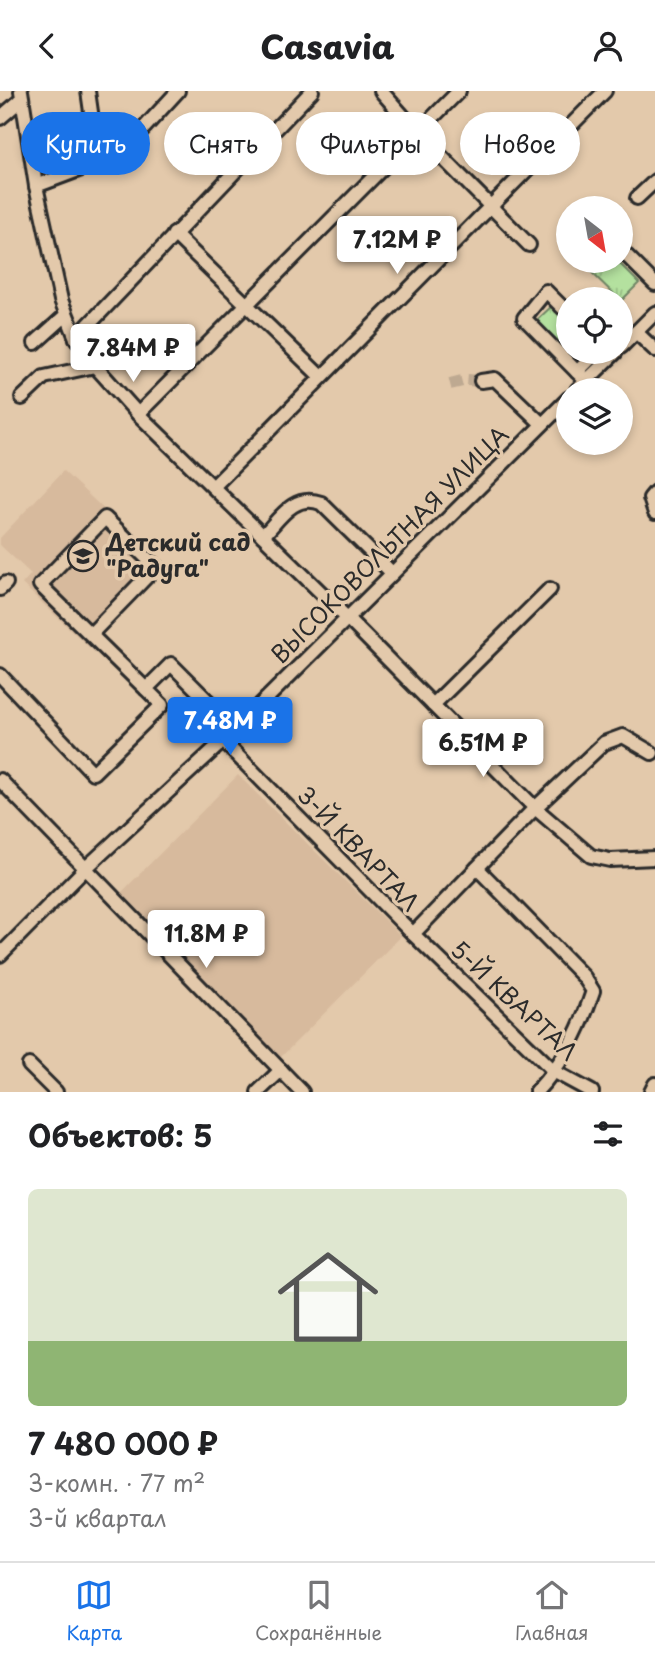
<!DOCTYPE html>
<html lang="ru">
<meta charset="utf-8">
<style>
body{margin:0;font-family:"Playpen Sans",sans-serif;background:#f6f6f6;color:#202124;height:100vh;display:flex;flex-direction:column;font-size:26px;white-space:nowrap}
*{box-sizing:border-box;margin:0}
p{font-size:23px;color:#757577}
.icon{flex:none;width:38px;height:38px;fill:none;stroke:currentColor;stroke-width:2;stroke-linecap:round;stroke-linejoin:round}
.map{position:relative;height:1001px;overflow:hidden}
.panel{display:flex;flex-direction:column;background:#fff;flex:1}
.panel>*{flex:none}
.banner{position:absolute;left:21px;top:21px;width:614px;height:63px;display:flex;gap:14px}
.needle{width:46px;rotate:149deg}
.tools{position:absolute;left:556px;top:105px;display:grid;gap:14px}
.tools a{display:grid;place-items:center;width:77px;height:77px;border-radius:50%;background:#fff;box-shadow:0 4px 10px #0003;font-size:35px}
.price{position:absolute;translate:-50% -60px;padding:0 16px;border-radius:7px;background:#fff;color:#222;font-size:23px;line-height:46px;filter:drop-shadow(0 2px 4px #0008)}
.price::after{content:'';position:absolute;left:50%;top:42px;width:21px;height:16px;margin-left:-10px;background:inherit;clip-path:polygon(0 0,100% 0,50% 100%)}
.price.active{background:#1a73e8;color:#fff}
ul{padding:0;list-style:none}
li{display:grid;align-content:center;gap:14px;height:371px;padding:0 28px}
li span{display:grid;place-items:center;height:217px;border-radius:10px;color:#555}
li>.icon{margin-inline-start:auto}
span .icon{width:126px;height:126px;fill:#fffc;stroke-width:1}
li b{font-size:30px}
h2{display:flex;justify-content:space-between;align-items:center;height:84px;padding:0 28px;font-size:30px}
.chip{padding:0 24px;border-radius:32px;background:#fff;box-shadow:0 4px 10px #0003;font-size:24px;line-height:63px}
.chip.active{background:#1a73e8;color:#fff}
header{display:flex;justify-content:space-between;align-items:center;height:91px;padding:0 28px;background:#fff;font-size:32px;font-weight:800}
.menu{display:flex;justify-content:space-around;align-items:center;height:98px;border-top:2px solid #e0e0e0;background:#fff;font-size:19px;color:#757577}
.menu a{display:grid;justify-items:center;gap:4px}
.menu .active{color:#1a73e8}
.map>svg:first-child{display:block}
</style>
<header><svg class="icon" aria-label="back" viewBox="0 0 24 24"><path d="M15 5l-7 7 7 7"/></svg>Casavia<svg class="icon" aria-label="person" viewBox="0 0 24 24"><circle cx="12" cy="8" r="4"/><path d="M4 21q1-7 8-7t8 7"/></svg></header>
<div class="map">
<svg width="655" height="1001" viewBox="0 0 655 1001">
<defs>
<pattern id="park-tufts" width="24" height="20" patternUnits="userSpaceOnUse" patternTransform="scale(1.75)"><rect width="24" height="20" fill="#b4e19f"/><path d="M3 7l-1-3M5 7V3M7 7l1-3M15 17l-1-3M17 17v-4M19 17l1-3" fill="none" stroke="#9bc189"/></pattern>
</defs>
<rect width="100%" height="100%" fill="#e3c9ab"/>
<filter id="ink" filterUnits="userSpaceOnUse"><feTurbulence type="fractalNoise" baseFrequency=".0143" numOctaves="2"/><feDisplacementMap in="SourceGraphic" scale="14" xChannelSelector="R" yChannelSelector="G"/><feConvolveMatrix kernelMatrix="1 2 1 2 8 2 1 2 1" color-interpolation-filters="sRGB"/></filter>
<g filter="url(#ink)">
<!-- built -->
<g fill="#d7ba9d">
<polygon points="63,380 166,476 90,557 22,493 31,483 0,454 0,447"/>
<polygon points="238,684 401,845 280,967 117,806"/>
</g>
<!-- park -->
<g fill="url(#park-tufts)" stroke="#708665" stroke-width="2">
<polygon points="592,170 617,170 639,192 621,210 586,176"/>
<polygon points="554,213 569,229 569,261 576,261 570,266 535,231"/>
</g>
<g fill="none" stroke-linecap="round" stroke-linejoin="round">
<!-- minor-tunnel -->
<polyline stroke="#bea991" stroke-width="12" stroke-dasharray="12 6" stroke-linecap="butt" points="450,293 466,289 481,290"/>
<!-- minor casing -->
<g stroke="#2b2b2b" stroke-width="18">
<g id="minor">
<polyline points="21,0 36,95 61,209 76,247 95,275 138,323 347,527 535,717 591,765 610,769 655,767"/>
<polyline points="88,0 98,70"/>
<polyline points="381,0 418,42 529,154"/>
<polyline points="0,27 22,8"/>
<polyline points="36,95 84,77 132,50 178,0"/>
<polyline points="637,107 655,90"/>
<polyline points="174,143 321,286"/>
<polyline points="621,159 655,193"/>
<polyline points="569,223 546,200 524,227 586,290"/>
<polyline points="636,241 655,259"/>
<polyline points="76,247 312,0"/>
<polyline points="35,252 66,224"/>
<polyline points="621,256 655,222"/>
<polyline points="577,281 597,261"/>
<polyline points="481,290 495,288 542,333"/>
<polyline points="577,299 616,261"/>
<polyline points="22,307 44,286 95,275"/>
<polyline points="138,323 459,0"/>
<polyline points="213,396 605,0"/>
<polyline points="655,401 650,407 655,422"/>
<path d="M 263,445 C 280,427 294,402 321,412 L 392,482"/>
<polyline points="0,498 6,492"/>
<polyline points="91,543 156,476 105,427 40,494 146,598"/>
<polyline points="0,584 93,682 162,614 146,598 171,573 236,638"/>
<polyline points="433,614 550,498"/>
<polyline points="223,650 413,843 555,981 592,1001"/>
<polyline points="0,689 302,1001"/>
<path d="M 477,777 L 584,886 L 593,900 C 580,939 564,971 536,1001"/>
<polyline points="413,843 535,717 604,652 623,645 652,662"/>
<polyline points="0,864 87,776 236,638 569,307"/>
<polyline points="29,974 56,1001"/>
<polyline points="258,1001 281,979"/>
<polyline points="651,1001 655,993"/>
</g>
</g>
<!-- minor -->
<use href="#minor" stroke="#e3c9ab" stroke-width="12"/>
</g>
</g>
<!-- icons -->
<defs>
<g id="school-ring" transform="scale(1.575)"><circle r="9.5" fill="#e3c9ab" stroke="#2b2b2b" stroke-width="1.5"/><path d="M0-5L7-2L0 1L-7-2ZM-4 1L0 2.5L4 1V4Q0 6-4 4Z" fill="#2b2b2b"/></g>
</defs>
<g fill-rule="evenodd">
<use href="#school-ring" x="83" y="465"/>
</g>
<g text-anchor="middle" stroke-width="7" stroke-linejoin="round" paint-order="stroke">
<!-- poi labels -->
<g font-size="23" font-weight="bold" fill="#2b2b2b" stroke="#e3c9ab" text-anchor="start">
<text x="106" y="460">Детский сад<tspan x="106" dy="26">"Радуга"</tspan></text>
</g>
<!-- street labels -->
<g font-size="23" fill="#2b2b2b" stroke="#e3c9ab">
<text transform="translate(390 454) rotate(-45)" y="8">ВЫСОКОВОЛЬТНАЯ УЛИЦА</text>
<text transform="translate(358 758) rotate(46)" y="8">3-Й КВАРТАЛ</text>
<text transform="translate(514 910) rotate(43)" y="8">5-Й КВАРТАЛ</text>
</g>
</g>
</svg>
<div class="tools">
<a><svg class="needle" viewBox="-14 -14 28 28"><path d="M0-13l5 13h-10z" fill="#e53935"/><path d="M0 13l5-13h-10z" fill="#757577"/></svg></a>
<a><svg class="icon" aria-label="locate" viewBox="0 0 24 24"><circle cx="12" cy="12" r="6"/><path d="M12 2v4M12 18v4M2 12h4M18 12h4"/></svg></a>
<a><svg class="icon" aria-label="layers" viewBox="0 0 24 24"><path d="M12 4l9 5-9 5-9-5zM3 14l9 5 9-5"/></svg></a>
</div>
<b class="price" style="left:397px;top:185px">7.12M ₽</b>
<b class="price" style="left:133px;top:293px">7.84M ₽</b>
<b class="price active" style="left:230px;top:666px">7.48M ₽</b>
<b class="price" style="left:483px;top:688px">6.51M ₽</b>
<b class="price" style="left:206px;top:879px">11.8M ₽</b>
<div class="banner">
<a class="chip active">Купить</a>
<a class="chip">Снять</a>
<a class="chip">Фильтры</a>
<a class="chip">Новое</a>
</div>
</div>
<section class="panel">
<h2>Объектов: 5<svg class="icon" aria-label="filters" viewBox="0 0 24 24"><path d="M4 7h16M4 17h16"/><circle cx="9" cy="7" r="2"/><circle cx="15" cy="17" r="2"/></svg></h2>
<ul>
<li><span style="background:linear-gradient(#dfe7d0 70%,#8fb573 0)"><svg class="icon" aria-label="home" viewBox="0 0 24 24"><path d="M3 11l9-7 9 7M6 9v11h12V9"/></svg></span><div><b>7 480 000 ₽</b><p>3-комн. · 77 m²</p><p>3-й квартал</p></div></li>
</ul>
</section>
<nav class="menu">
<a class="active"><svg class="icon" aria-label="map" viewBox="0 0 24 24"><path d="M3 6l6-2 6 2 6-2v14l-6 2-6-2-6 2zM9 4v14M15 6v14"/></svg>Карта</a>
<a><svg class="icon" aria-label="saved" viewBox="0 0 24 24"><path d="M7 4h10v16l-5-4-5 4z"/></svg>Сохранённые</a>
<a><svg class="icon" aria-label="home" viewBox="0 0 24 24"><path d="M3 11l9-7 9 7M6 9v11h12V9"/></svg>Главная</a>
</nav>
